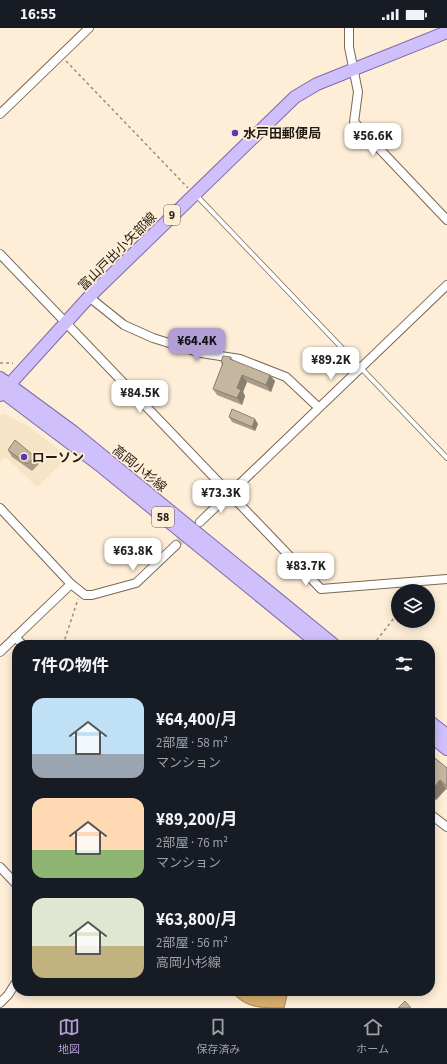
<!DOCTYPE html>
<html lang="ja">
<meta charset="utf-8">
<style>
body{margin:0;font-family:"Source Sans 3","Noto Sans JP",sans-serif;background:#242831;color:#f1f3f6;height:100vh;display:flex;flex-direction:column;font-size:15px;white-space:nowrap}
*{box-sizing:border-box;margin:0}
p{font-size:13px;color:#9ea1a6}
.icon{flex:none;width:22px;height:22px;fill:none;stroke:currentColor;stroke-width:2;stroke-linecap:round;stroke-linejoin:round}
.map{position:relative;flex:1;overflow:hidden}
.sheet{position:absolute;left:12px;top:612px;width:423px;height:356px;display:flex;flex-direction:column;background:#171b24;border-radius:16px;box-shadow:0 2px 10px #0003}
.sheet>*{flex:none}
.tools{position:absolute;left:391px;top:556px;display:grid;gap:8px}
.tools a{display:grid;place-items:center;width:44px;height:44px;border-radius:50%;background:#171b24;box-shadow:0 2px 10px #0003;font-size:20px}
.price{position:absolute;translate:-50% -34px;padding:0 9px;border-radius:8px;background:#fff;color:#222;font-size:13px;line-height:26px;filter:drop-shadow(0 1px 2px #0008)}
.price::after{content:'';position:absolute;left:50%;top:24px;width:12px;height:9px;margin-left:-6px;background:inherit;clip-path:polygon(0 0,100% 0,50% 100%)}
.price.selected{background:#b09ed5;color:#111}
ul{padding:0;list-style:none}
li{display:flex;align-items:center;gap:12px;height:100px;padding:0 20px}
li span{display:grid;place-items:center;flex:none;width:112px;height:80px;border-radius:12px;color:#555}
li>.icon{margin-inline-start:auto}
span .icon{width:48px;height:48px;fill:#fffc;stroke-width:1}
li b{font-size:17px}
h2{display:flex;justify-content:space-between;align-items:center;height:48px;padding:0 20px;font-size:17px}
.status{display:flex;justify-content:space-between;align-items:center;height:28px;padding:0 20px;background:#171b24;direction:ltr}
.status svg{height:11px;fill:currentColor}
.tab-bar{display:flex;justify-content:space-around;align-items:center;height:56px;border-top:1px solid #363941;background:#171b24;font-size:11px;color:#9ea1a6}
.tab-bar a{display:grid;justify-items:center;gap:2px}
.tab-bar .selected{color:#b09ed5}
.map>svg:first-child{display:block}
</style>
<div class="status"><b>16:55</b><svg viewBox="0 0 49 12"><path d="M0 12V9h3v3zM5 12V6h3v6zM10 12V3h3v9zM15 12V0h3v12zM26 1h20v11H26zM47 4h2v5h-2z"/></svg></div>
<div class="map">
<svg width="447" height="980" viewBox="0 0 447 980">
<rect width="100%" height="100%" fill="#feeed7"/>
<!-- built -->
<polygon fill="#f7e3c5" points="5,386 28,398 68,429 37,459 6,429 0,433 0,388"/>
<!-- water -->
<path fill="#d8ae6d" stroke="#a18252" d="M 231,963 L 288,963 L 284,980 C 259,980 246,980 231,963 Z"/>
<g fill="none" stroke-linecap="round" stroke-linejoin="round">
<!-- street-tunnel -->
<polyline stroke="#ddceba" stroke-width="8" stroke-dasharray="8 4" stroke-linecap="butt" points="176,517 200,494"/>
<!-- lane casing -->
<g stroke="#786a56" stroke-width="5.5">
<polyline id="lane" points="196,167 447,430"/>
</g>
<!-- street casing -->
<g stroke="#786a56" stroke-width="10">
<g id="street">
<polyline points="349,0 349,19 358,64 354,94 447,192"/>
<polyline points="0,86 89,0"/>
<polyline points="0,226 321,561 447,551"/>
<polyline points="89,269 124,297 153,310 201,325 240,331 286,349 318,379"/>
<polyline points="0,480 71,556 85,567 92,567 136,555 176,517"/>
<polyline points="200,494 447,257"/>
<polyline points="15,609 23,617"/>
<polyline points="0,624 71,556"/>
<polyline points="430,786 447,799"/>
<polyline points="0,839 17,857"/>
<polyline points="0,975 8,967 17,953"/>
</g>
</g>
<!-- primary casing -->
<g stroke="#7e6ba9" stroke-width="14">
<g id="primary">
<polyline points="0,350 72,403 334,617"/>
<polyline points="0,362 102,439 320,617"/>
<polyline points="0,367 89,269 295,69 317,56 447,4"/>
<polyline points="430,694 447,707"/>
<polyline points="430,707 447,721"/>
</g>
</g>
<!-- path -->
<g stroke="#998e7e" stroke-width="1.5" stroke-dasharray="3 3" stroke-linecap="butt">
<polyline points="66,33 188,160"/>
<polyline points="0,335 13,335"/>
<polyline points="63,617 78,571"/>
<polyline points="373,617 398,585"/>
</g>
<!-- lane -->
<use href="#lane" stroke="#fff" stroke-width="4"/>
<!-- street -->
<use href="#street" stroke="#fff" stroke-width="8"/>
<!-- primary -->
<use href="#primary" stroke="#cfbffb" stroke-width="12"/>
</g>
<!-- wall -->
<g fill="#a99d8a">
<polygon points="231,329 233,332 275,353 271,364 247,354 243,364 245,368 242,377 217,367 213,361 222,337 221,334"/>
<polygon points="229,389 258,396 255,403 232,394"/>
<polygon points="8,422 33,427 39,436 32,443 12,429"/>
<polygon points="430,726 447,740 447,762 446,761 436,772 430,767"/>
</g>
<!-- shaded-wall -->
<g fill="#8a7f70">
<polygon points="242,347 247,354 243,364 245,368 242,377 237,370 237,360"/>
<polygon points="270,347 275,353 271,364 266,357"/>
<polygon points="255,391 258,396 255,403 252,399"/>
<polygon points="440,752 446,761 436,772 430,764"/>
</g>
<!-- building -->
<g fill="#c5b6a0" stroke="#8a7f70">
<polygon points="223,328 231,329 230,331 270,347 266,357 242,347 237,360 241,362 237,370 213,361 223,335 221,334"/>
<polygon points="232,381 255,391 252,399 229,389"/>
<polygon points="15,412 33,427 34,430 27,436 8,422"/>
<polygon points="430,726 447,740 447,758 440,752 430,764"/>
<polygon points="405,973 411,980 398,980"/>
</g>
<!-- markers -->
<g fill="#6035ad" stroke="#feeed7" stroke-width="1.5">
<circle cx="235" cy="105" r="4"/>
<circle cx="24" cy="429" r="4"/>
</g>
<g text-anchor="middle" stroke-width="3.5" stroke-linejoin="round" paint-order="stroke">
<!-- shield labels -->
<g fill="#feeed7" stroke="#645b4e" stroke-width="1">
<rect x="164" y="177" width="16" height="20" rx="3"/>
<rect x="152" y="479" width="22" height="20" rx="3"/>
</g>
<g font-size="12" font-weight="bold" fill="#221c14">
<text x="172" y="191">9</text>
<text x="163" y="493">58</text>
</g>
<!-- poi labels -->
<g font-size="13" font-weight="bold" fill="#221c14" stroke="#feeed7" text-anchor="start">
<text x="243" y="110">水戸田郵便局</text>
<text x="32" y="434">ローソン</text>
</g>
<!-- street labels -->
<g font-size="13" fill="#221c14" stroke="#feeed7">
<text transform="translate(117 223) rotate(-45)" y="5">富山戸出小矢部線</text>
<text transform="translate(140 440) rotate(39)" y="5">高岡小杉線</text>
</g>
</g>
</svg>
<div class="tools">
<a><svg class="icon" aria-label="layers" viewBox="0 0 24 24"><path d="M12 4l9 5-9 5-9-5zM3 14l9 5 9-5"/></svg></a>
</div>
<b class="price" style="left:373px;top:129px">¥56.6K</b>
<b class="price selected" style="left:197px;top:334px">¥64.4K</b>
<b class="price" style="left:331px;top:353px">¥89.2K</b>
<b class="price" style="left:140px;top:386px">¥84.5K</b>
<b class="price" style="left:221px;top:486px">¥73.3K</b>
<b class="price" style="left:133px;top:544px">¥63.8K</b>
<b class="price" style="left:306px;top:559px">¥83.7K</b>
<section class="sheet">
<h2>7件の物件<svg class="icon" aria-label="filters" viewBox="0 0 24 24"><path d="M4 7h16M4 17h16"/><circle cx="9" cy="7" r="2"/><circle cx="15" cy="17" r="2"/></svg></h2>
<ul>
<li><span style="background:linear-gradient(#bfe0f5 70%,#9aa5b1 0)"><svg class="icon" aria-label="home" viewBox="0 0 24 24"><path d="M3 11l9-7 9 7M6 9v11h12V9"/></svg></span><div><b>¥64,400/月</b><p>2部屋 · 58 m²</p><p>マンション</p></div></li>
<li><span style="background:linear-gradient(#ffd9b3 65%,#8fb573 0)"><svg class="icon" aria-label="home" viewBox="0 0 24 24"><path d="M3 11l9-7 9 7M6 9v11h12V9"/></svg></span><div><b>¥89,200/月</b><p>2部屋 · 76 m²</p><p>マンション</p></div></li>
<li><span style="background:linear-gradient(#dfe7d0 60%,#c2b280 0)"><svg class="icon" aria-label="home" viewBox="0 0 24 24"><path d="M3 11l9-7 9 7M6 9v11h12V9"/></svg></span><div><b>¥63,800/月</b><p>2部屋 · 56 m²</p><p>高岡小杉線</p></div></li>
</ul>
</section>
</div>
<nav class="tab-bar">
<a class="selected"><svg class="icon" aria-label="map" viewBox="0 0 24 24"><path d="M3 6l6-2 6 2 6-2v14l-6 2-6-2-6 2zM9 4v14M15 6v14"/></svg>地図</a>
<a><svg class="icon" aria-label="saved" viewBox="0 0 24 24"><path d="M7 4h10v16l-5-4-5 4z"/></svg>保存済み</a>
<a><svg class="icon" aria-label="home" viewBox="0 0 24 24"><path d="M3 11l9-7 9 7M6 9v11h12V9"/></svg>ホーム</a>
</nav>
